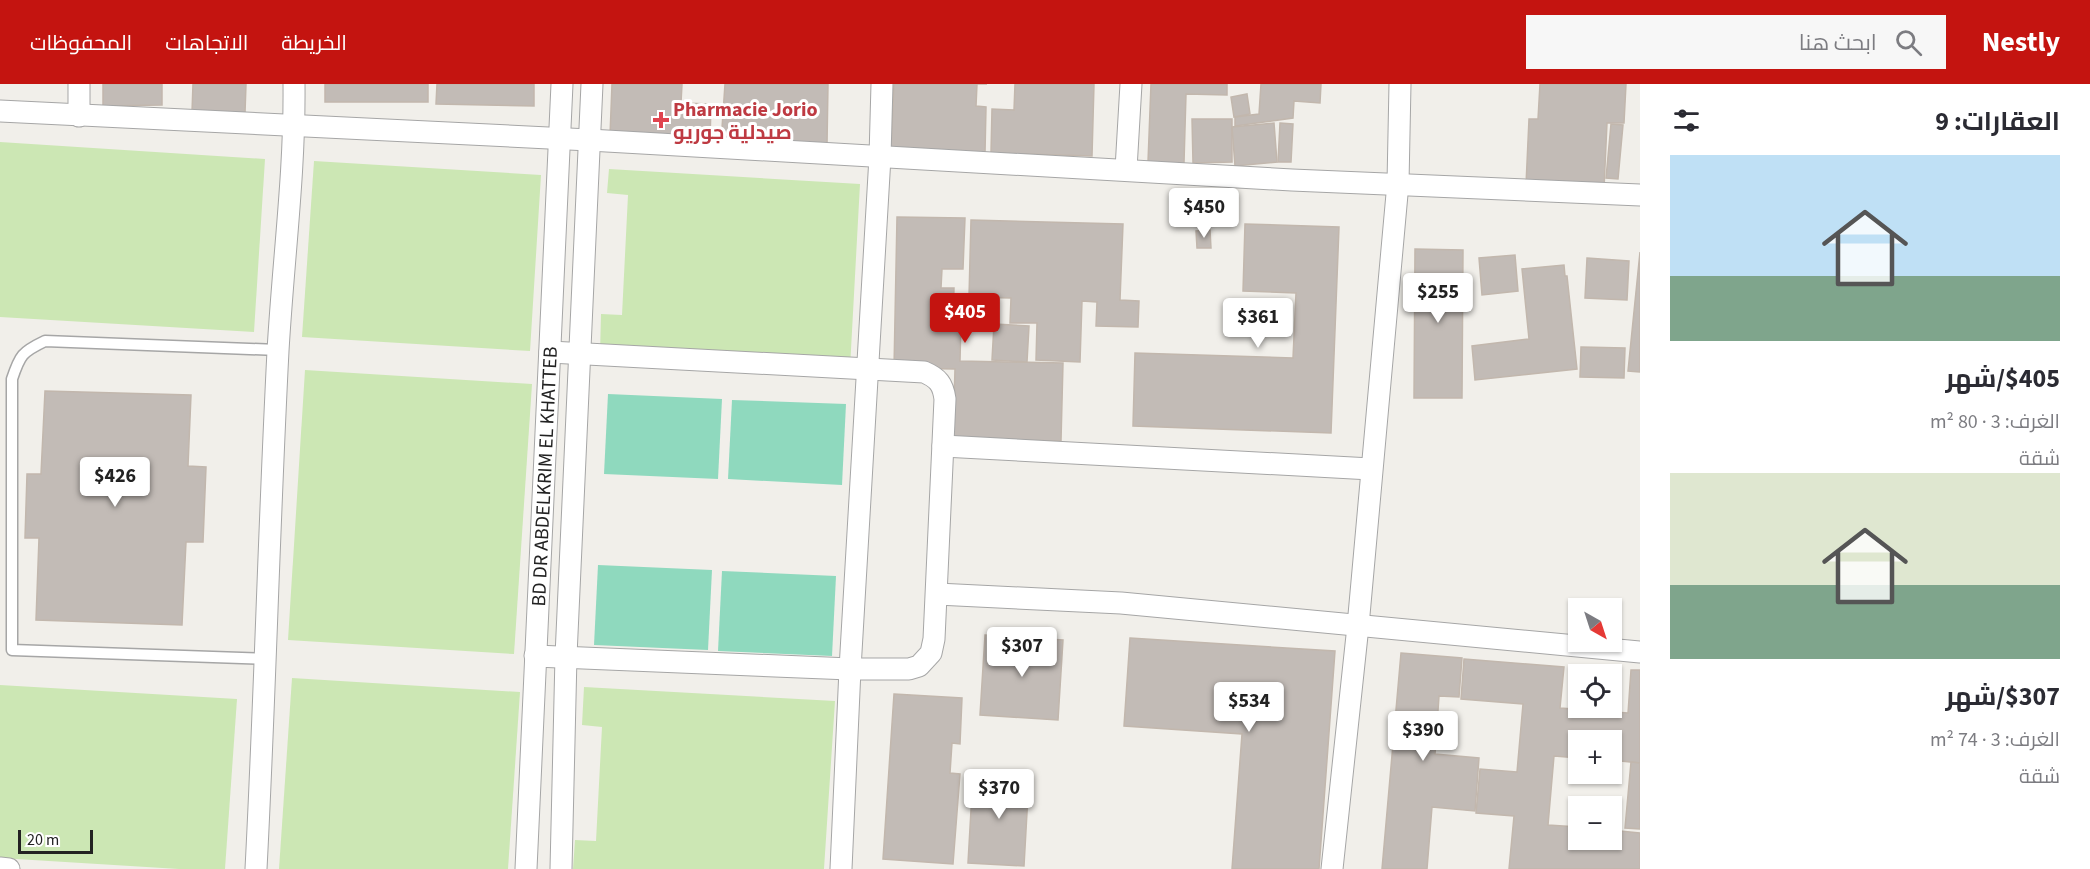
<!DOCTYPE html>
<html lang="ar">
<meta charset="utf-8">
<style>
body{margin:0;font-family:"Source Sans 3",Cairo,sans-serif;background:#f7f7f7;color:#2b2b33;direction:rtl;height:100vh;display:flex;flex-direction:column;font-size:22px;white-space:nowrap}
*{box-sizing:border-box;margin:0}
p{font-size:20px;color:#7c7c81}
.icon{flex:none;width:33px;height:33px;fill:none;stroke:currentColor;stroke-width:2;stroke-linecap:round;stroke-linejoin:round}
.map{position:relative;flex:1;overflow:hidden;direction:ltr}
.side{display:flex;flex-direction:column;background:#fff;width:450px}
.side>*{flex:none}
.needle{width:39px;rotate:141deg}
.controls{position:absolute;left:1568px;top:514px;display:grid;gap:12px}
.controls a{display:grid;place-items:center;width:54px;height:54px;border-radius:0px;background:#fff;box-shadow:0 2px 4px #0004;font-size:30px}
.scale{position:absolute;left:18px;bottom:15px;width:75px;box-sizing:border-box;padding-left:6px;border:3px solid #222;border-top:0;font-size:16px;line-height:21px;white-space:nowrap;color:#222;-webkit-text-stroke:4px #fff;paint-order:stroke}
.price{position:absolute;translate:-50% -51px;padding:0 14px;border-radius:6px;background:#fff;color:#222;font-size:20px;line-height:39px;filter:drop-shadow(0 2px 3px #0008)}
.price::after{content:'';position:absolute;left:50%;top:36px;width:18px;height:14px;margin-left:-9px;background:inherit;clip-path:polygon(0 0,100% 0,50% 100%)}
.price.selected{background:#c41410;color:#fff}
ul{padding:0;list-style:none}
li{display:grid;align-content:center;gap:12px;height:318px;padding:0 30px}
li span{display:grid;place-items:center;height:186px;border-radius:0px;color:#555}
li>.icon{margin-inline-start:auto}
span .icon{width:108px;height:108px;fill:#fffc;stroke-width:1}
li b{font-size:26px}
h2{display:flex;justify-content:space-between;align-items:center;height:72px;padding:0 30px;font-size:26px}
header{display:flex;align-items:center;gap:36px;box-sizing:border-box;height:84px;padding:0 30px;background:#c41410;color:#fff}
header strong{font-size:28px}
nav{display:flex;gap:33px;margin-inline-start:auto;font-size:21px}
.search{width:420px;height:54px;background:#f7f7f7;display:flex;align-items:center;gap:15px;box-sizing:border-box;padding:0 21px;border-radius:0px;color:#7c7c81;font-size:22px}
main{display:flex;flex:1;min-height:0}
.map>svg:first-child{display:block}
</style>
<header>
<strong>Nestly</strong>
<div class="search"><svg class="icon" aria-label="search" viewBox="0 0 24 24"><circle cx="10" cy="10" r="6"/><path d="M15 15l6 6"/></svg>ابحث هنا</div>
<nav><a>الخريطة</a><a>الاتجاهات</a><a>المحفوظات</a></nav>
</header>
<main>
<section class="side">
<h2>العقارات: 9<svg class="icon" aria-label="filters" viewBox="0 0 24 24"><path d="M4 7h16M4 17h16"/><circle cx="9" cy="7" r="2"/><circle cx="15" cy="17" r="2"/></svg></h2>
<ul>
<li><span style="background:linear-gradient(#bfe0f5 65%,#7fa58c 0)"><svg class="icon" aria-label="home" viewBox="0 0 24 24"><path d="M3 11l9-7 9 7M6 9v11h12V9"/></svg></span><div><b>$405/شهر</b><p>الغرف: 3 · 80 m²</p><p>شقة</p></div></li>
<li><span style="background:linear-gradient(#dfe7d0 60%,#7fa58c 0)"><svg class="icon" aria-label="home" viewBox="0 0 24 24"><path d="M3 11l9-7 9 7M6 9v11h12V9"/></svg></span><div><b>$307/شهر</b><p>الغرف: 3 · 74 m²</p><p>شقة</p></div></li>
</ul>
</section>
<div class="map">
<svg width="1640" height="785" viewBox="0 0 1640 785">
<rect width="100%" height="100%" fill="#f1efea"/>
<!-- grass -->
<g fill="#cce7b4">
<polygon points="0,58 265,75 254,248 0,233"/>
<polygon points="314,77 541,91 530,267 302,253"/>
<polygon points="609,85 860,100 850,284 600,270 601,230 622,231 628,111 607,109"/>
<polygon points="305,286 532,300 514,570 288,556"/>
<polygon points="292,594 520,608 508,785 279,785"/>
<polygon points="0,601 237,615 225,785 179,785 0,774"/>
<polygon points="584,603 835,617 824,785 573,785 575,756 596,757 602,643 582,641"/>
</g>
<!-- pitch -->
<g fill="#8fd9be">
<polygon points="608,310 722,315 718,395 604,390"/>
<polygon points="732,316 846,320 842,401 728,395"/>
<polygon points="598,481 712,486 708,566 594,561"/>
<polygon points="722,487 836,492 832,572 718,567"/>
</g>
<!-- building -->
<g fill="#c2bbb6" stroke="#c2b7ad" stroke-width="1.5">
<polygon points="103,0 162,0 162,21 103,22"/>
<polygon points="193,0 246,0 245,29 192,28"/>
<rect x="325" y="0" width="103" height="18"/>
<polygon points="437,0 534,0 534,22 436,20"/>
<polygon points="612,0 682,0 681,19 711,20 710,56 610,52"/>
<polygon points="725,0 828,0 827,61 721,59"/>
<polygon points="894,0 987,0 977,0 976,22 986,23 985,69 891,65"/>
<polygon points="1015,0 1094,0 1092,72 991,69 992,25 1014,26"/>
<polygon points="1151,0 1227,0 1227,11 1186,10 1184,79 1148,78"/>
<polygon points="1261,0 1321,0 1320,19 1294,17 1293,34 1235,42 1235,33 1259,30"/>
<polygon points="1540,0 1626,0 1624,39 1607,39 1604,104 1526,101 1529,35 1538,35"/>
<polygon points="1247,10 1250,30 1234,33 1231,13"/>
<polygon points="1192,35 1232,35 1232,78 1193,79"/>
<polygon points="1274,39 1277,78 1235,82 1232,43"/>
<polygon points="1280,39 1293,40 1291,78 1278,78"/>
<polygon points="1611,40 1623,41 1618,95 1606,94"/>
<polygon points="897,133 965,134 963,185 942,185 941,204 954,204 953,237 961,237 960,277 1063,279 1061,357 953,355 955,285 894,284"/>
<polygon points="971,136 1123,140 1120,216 1139,217 1138,243 1096,242 1097,218 1082,217 1080,278 1036,276 1037,239 1010,239 1011,214 969,213"/>
<polygon points="1245,140 1339,143 1331,349 1133,342 1135,269 1293,274 1296,209 1243,207"/>
<polygon points="1210,146 1211,164 1197,164 1196,147"/>
<polygon points="1415,165 1463,166 1462,314 1414,314"/>
<polygon points="1640,168 1640,288 1628,287"/>
<polygon points="1515,171 1518,207 1482,211 1479,174"/>
<polygon points="1587,174 1629,177 1627,216 1585,214"/>
<polygon points="1564,181 1565,192 1567,192 1577,285 1475,296 1472,262 1529,255 1522,185"/>
<polygon points="994,240 1029,242 1027,278 992,276"/>
<polygon points="1581,263 1625,264 1624,294 1580,293"/>
<polygon points="45,307 191,311 188,382 206,383 203,458 186,458 182,541 36,536 39,454 25,454 27,390 41,390"/>
<polygon points="985,551 1063,556 1058,636 980,631"/>
<polygon points="1130,554 1335,567 1319,785 1232,785 1242,650 1124,642"/>
<polygon points="1401,569 1462,574 1459,613 1439,612 1435,670 1479,674 1475,727 1432,723 1427,785 1382,785"/>
<polygon points="1464,575 1564,583 1560,624 1628,629 1631,586 1640,586 1640,679 1611,676 1611,657 1578,657 1578,674 1554,672 1548,741 1578,743 1578,756 1611,756 1611,746 1640,749 1640,785 1509,785 1514,732 1476,729 1480,685 1517,688 1523,620 1461,615"/>
<polygon points="894,610 962,614 960,660 952,659 950,689 960,690 953,780 883,775"/>
<polygon points="1631,678 1640,679 1640,745 1625,744"/>
<polygon points="973,691 1029,693 1024,782 968,779"/>
</g>
<g fill="none" stroke-linecap="round" stroke-linejoin="round">
<!-- lane casing -->
<g stroke="#a6a6a6" stroke-width="13">
<path id="lane" d="M 267,575 L 12,566 L 12,295 C 20,271 22,268 45,257 L 278,266"/>
</g>
<!-- street casing -->
<g stroke="#a6a6a6" stroke-width="23">
<g id="street">
<polyline points="0,27 589,56 1292,96 1640,111"/>
<polyline points="79,32 79,0"/>
<polyline points="1126,85 1131,0"/>
<polyline points="943,362 1371,385"/>
<polyline points="937,510 1121,519 1640,568"/>
<path d="M 535,572 L 850,585 L 909,585 L 919,582 L 931,569 L 934,555 L 945,315 C 943,300 938,294 924,288 L 550,268"/>
<polyline points="0,784 9,785"/>
<path d="M 256,785 C 265,613 269,440 278,267 C 283,178 295,89 294,0"/>
<path id="s1" d="M 526,785 L 562,0"/>
<polyline points="561,785 566,572 592,0"/>
<polyline points="841,785 850,585 880,73 882,0"/>
<polyline points="1332,785 1358,542 1398,99 1400,0"/>
</g>
</g>
<!-- lane -->
<use href="#lane" stroke="#fff" stroke-width="10"/>
<!-- street -->
<use href="#street" stroke="#fff" stroke-width="21"/>
</g>
<!-- markers -->
<path fill="#e0444e" stroke="#fff" stroke-width="2" d="M658 27h6v6h6v6h-6v6h-6v-6h-6v-6h6z"/>
<g text-anchor="middle" stroke-width="6" stroke-linejoin="round" paint-order="stroke">
<!-- health labels -->
<g font-size="20" font-weight="bold" fill="#be3a42" stroke="#fff" text-anchor="start">
<text x="673" y="32">Pharmacie Jorio<tspan x="673" dy="23">صيدلية جوريو</tspan></text>
</g>
<!-- street labels -->
<g font-size="20" fill="#222" stroke="#fff">
<text dy="7" stroke="none"><textPath href="#s1" startOffset="393">BD DR ABDELKRIM EL KHATTEB</textPath></text>
</g>
</g>
</svg>
<div class="controls">
<a><svg class="needle" viewBox="-14 -14 28 28"><path d="M0-13l5 13h-10z" fill="#e53935"/><path d="M0 13l5-13h-10z" fill="#7c7c81"/></svg></a>
<a><svg class="icon" aria-label="locate" viewBox="0 0 24 24"><circle cx="12" cy="12" r="6"/><path d="M12 2v4M12 18v4M2 12h4M18 12h4"/></svg></a>
<a>+</a>
<a>−</a>
</div>
<div class="scale">20 m</div>
<b class="price" style="left:1204px;top:155px">$450</b>
<b class="price" style="left:1438px;top:240px">$255</b>
<b class="price selected" style="left:965px;top:260px">$405</b>
<b class="price" style="left:1258px;top:265px">$361</b>
<b class="price" style="left:115px;top:424px">$426</b>
<b class="price" style="left:1022px;top:594px">$307</b>
<b class="price" style="left:1249px;top:649px">$534</b>
<b class="price" style="left:1423px;top:678px">$390</b>
<b class="price" style="left:999px;top:736px">$370</b>
</div>
</main>
